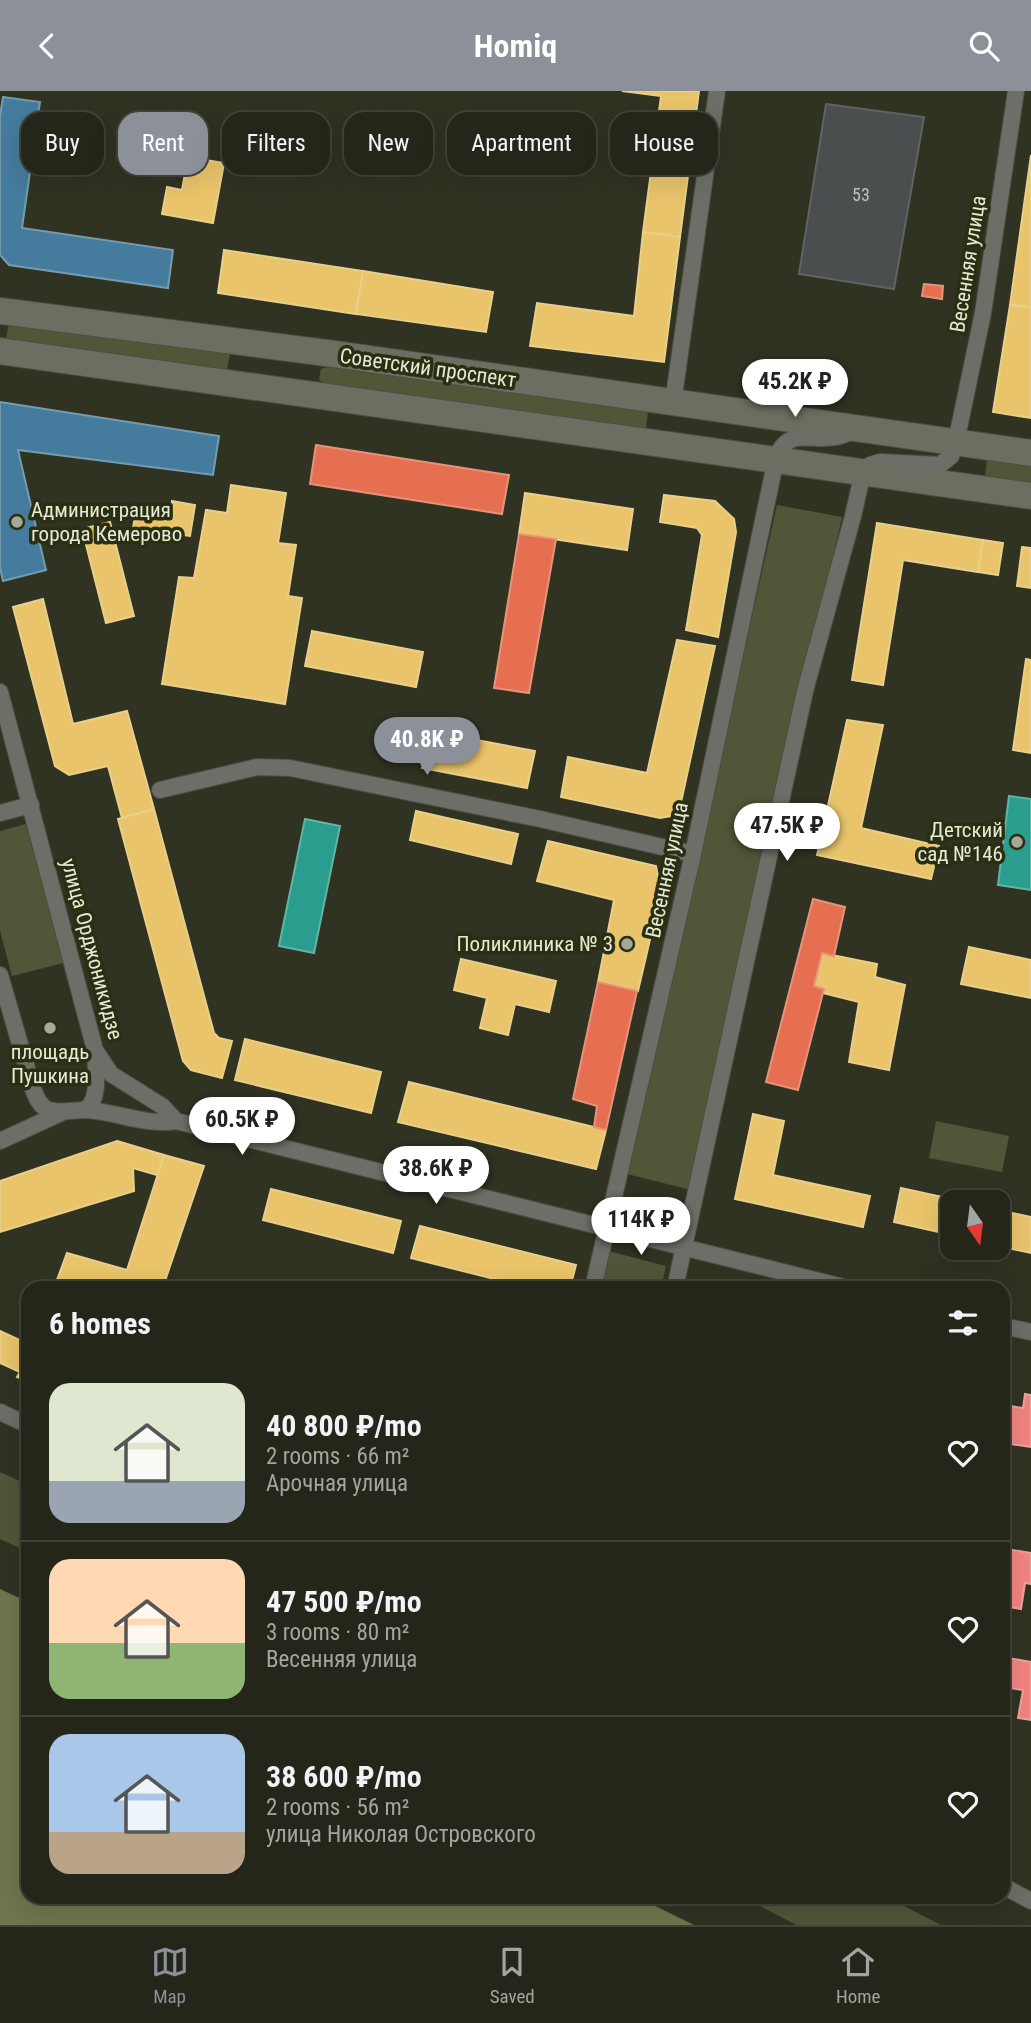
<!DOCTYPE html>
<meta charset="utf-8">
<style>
body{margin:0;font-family:"Roboto Condensed",sans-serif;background:#303227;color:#f1f3f6;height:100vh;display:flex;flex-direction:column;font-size:26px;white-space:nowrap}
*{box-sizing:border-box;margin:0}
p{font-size:23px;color:#a3a5a2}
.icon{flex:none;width:38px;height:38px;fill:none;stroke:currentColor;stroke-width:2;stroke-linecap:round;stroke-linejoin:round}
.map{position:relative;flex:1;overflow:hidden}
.sheet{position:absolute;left:21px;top:1190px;width:989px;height:623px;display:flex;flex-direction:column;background:#24261a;border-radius:21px;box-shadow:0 7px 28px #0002,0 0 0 2px #414339}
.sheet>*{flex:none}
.banner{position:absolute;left:21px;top:21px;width:990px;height:63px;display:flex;gap:14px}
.needle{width:46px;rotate:166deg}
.controls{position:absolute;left:940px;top:1099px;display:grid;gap:14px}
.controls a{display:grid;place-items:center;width:70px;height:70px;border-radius:14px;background:#24261a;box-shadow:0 7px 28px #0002,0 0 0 2px #414339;font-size:35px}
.price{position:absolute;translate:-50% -60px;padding:0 16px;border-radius:24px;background:#fff;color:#222;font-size:23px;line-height:46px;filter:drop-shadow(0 2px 4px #0008)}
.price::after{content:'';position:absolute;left:50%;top:42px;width:21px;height:16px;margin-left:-10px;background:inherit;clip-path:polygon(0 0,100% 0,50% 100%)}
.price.active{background:#8c9099;color:#fff}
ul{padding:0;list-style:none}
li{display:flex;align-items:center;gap:21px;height:175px;padding:0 28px}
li+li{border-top:2px solid #414339}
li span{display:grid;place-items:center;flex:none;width:196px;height:140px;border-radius:21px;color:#555}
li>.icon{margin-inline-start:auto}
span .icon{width:84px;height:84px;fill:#fffc;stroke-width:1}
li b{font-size:30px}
h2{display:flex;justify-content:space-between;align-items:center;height:84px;padding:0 28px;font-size:30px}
.pill{padding:0 24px;border-radius:21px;background:#24261a;box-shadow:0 7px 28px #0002,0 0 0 2px #414339;font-size:24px;line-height:63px}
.pill.active{background:#8c9099;color:#fff}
header{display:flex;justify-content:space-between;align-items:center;height:91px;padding:0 28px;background:#8c9099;color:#fff;font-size:32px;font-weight:700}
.tabs{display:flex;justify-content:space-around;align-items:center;height:98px;border-top:2px solid #414339;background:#24261a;font-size:19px;color:#a3a5a2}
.tabs a{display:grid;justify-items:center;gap:4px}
.tabs .active{color:#8c9099}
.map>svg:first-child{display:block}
</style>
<header><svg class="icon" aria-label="back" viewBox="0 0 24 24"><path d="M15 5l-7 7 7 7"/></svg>Homiq<svg class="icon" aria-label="search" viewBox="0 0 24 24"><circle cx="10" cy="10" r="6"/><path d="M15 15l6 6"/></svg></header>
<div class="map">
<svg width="1031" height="1834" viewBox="0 0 1031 1834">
<rect width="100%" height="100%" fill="#303322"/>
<!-- green -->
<g fill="#515638">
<polygon points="9,231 230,262 227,279 6,248"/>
<polygon points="327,276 648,320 646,338 324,293 319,288 321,278"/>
<polygon points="987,369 1031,375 1031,393 985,386"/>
<polygon points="777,414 842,426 691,1099 627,1083"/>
<polygon points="26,733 63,872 12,885 0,840 0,740"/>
<polygon points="936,1030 1009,1045 1002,1081 929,1067"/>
<polygon points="597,1157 666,1175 661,1197 588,1197"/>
<polygon points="0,1381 28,1394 28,1461 0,1448"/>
<polygon points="743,1806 886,1806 941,1834 796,1834"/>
</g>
<!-- water -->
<polygon fill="#6f754d" points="0,1498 28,1511 28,1806 637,1806 694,1834 0,1834"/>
<!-- homes -->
<g fill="#e9c46a" stroke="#e8cf8b" stroke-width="2">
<polygon points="622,0 699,0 680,146 643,141 661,5"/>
<polygon points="1031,64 1031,216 1010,214"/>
<polygon points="188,66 224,72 213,132 162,123 167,96 182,99"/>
<polygon points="643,141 680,146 664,271 530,255 537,212 634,225"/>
<polygon points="224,159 363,180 356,223 218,202"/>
<polygon points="363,180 493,201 486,241 356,223"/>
<polygon points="1010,214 1031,216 1031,327 993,321"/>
<polygon points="231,394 286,402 278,452 296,454 288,505 302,507 285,613 162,593 179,486 194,487 206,419 227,422"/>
<polygon points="525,402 633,418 627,459 519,443"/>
<polygon points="664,404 715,410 734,428 736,441 718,546 686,539 702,444 697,437 660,431"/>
<polygon points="172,410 195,414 190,445 133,438 136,418 171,422"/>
<polygon points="110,431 134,525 106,532 82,438"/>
<polygon points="877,432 983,449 978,481 903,469 883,594 852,589"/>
<polygon points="983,449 1003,452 998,484 978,481"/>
<polygon points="1022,456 1031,457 1031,497 1017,495"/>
<polygon points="43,508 73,633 127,620 154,718 122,727 108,675 69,684 55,675 13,516"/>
<polygon points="312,540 423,561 416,596 305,575"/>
<polygon points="677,549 715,555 680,716 671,725 660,727 561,706 568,666 647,682"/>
<polygon points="1026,568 1031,569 1031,662 1013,659"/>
<polygon points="847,629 883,634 861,737 939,755 931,788 817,764"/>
<polygon points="429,640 535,660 527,697 422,677"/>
<polygon points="154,718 214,942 219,947 232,950 222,987 191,979 183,970 118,728"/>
<polygon points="416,720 518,743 511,773 410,749"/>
<polygon points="548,750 656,775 659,791 658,814 638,900 598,891 614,809 537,790"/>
<polygon points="969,856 1031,869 1031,907 961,893"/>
<polygon points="822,862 877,873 875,886 905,894 889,979 849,971 859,911 823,902 824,898 814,895"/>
<polygon points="461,868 556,890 549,921 515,913 508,944 480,937 487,907 454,899"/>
<polygon points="245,948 381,981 371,1022 235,989"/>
<polygon points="409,991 606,1039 596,1078 398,1031"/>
<polygon points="753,1023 784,1030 773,1084 870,1105 863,1136 735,1108"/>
<polygon points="117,1050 164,1064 157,1084 133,1077 134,1100 0,1141 0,1090"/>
<polygon points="164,1064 204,1075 165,1190 187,1195 186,1197 54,1197 67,1162 127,1179"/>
<polygon points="901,1097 965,1111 952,1111 952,1144 894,1131"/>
<polygon points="271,1098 401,1130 393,1162 263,1129"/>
<polygon points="998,1119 1031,1126 1031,1162 998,1155"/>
<polygon points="420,1135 576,1174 570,1197 530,1197 411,1167"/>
<polygon points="0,1240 28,1253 28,1290 17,1286 20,1281 0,1272"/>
</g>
<!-- shops -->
<g fill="#e76f51" stroke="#e69479" stroke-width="2">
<polygon points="924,193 943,195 942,208 922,205"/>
<polygon points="316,354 509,384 502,423 310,393"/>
<polygon points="519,443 556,448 529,602 494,597"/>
<polygon points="813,808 845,816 834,865 822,862 814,895 824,898 798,999 766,991"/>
<polygon points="598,891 637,900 606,1039 594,1036 597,1015 573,1008"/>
</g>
<!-- schools -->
<g fill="#2a9d8f" stroke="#62b4a5" stroke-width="2">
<polygon points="1009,705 1031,708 1031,799 998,794"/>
<polygon points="305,728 340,735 314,862 279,855"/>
</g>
<!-- health -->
<g fill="#f28482" stroke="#eea29c" stroke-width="2">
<polygon points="1025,1303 1031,1304 1031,1356 1003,1352 1003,1314 1023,1317"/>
<polygon points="1006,1458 1031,1462 1031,1493 1025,1492 1021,1518 1003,1515 1003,1480"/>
<polygon points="1003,1566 1031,1571 1031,1629 1018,1627 1023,1599 1003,1596"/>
</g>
<!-- public -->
<g fill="#457b9d" stroke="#759cae" stroke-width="2">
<polygon points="3,6 40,11 22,137 173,159 168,197 9,174 0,164 0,25"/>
<polygon points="0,311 219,345 213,384 18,359 46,479 3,490 0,477"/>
</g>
<!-- building -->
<polygon fill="#4b4e4e" stroke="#606362" stroke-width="2" points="826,13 924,26 894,198 799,183"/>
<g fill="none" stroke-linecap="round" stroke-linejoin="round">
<!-- minor casing -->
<g stroke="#4c4e41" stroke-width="18">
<g id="minor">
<polyline points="673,312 717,0"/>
<polyline points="0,601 95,959 111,983 162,1015 176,1030"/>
<polyline points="160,699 257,676 290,677 540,728 693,763"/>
<polyline points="0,722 31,714"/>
<path d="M 0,884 L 33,998 C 36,1006 40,1016 49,1019 C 62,1023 75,1018 88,1019 C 117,1021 146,1035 176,1030 L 847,1197"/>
<path d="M 86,1018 C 101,1008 95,976 95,959"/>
<polyline points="0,1050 63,1021"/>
<path d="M 593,1197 L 693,763 L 776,368 C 789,329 819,359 852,340"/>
<polyline points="675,1197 805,600 853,425 863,381 870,374 880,371 940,374 951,365 956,351 983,222 1016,0"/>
<polyline points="1003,1235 1031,1241"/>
<polyline points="0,1321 28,1334"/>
<polyline points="1003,1795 1031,1810"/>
</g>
</g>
<!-- primary casing -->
<g stroke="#4c4e41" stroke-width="28">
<g id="primary">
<polyline points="0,220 334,263 1031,362"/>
<polyline points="0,260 1031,405"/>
</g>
</g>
<!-- minor -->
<use href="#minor" stroke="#6d6e67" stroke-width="16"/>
<!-- primary -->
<use href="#primary" stroke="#6c6e62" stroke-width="26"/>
</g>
<!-- markers -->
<g fill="#a6a998" stroke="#2b2f11" stroke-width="2.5">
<circle cx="17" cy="431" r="7"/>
<circle cx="1017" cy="751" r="7"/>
<circle cx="627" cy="853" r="7"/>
<circle cx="50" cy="937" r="7"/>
</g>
<g text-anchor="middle" stroke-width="7" stroke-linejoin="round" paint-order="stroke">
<!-- number labels -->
<g font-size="18" fill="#bec2b5">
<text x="861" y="110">53</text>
</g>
<!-- street labels -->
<g font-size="21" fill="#e5e9d7" stroke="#2b2f11">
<text transform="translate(968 173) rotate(-81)" y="7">Весенняя улица</text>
<text transform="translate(428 277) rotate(8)" y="7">Советский проспект</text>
<text transform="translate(667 779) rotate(-78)" y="7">Весенняя улица</text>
<text transform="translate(92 858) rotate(75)" y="7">улица Орджоникидзе</text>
</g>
<!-- poi labels -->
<g font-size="21" fill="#e5e9d7" stroke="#2b2f11" text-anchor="end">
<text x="31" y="426" text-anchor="start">Администрация<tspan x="31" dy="24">города Кемерово</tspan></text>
<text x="1003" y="746">Детский<tspan x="1003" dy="24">сад №146</tspan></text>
<text x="613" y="860">Поликлиника № 3</text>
<text x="50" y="968" text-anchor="middle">площадь<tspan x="50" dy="24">Пушкина</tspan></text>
</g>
</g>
</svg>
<div class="controls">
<a><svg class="needle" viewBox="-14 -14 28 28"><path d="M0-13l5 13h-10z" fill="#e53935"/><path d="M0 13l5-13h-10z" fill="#a3a5a2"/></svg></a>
</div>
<b class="price" style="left:795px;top:328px">45.2K ₽</b>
<b class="price active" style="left:427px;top:686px">40.8K ₽</b>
<b class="price" style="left:787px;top:772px">47.5K ₽</b>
<b class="price" style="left:242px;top:1066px">60.5K ₽</b>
<b class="price" style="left:436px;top:1115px">38.6K ₽</b>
<b class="price" style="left:641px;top:1166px">114K ₽</b>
<div class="banner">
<a class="pill">Buy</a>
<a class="pill active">Rent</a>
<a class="pill">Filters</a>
<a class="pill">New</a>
<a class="pill">Apartment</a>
<a class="pill">House</a>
</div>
<section class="sheet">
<h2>6 homes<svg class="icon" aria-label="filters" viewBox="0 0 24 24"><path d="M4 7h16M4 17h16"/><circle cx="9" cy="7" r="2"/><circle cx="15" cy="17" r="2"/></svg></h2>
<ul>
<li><span style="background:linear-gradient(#dfe7d0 70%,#9aa5b1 0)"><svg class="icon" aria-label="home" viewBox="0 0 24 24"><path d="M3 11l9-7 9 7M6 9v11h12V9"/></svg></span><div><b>40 800 ₽/mo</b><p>2 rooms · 66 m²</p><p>Арочная улица</p></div><svg class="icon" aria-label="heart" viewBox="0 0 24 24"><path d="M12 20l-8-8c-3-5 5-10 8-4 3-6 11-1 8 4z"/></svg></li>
<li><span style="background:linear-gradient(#ffd9b3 60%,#8fb573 0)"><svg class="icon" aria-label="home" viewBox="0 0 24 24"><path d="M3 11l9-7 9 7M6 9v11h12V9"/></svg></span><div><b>47 500 ₽/mo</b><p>3 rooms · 80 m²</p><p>Весенняя улица</p></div><svg class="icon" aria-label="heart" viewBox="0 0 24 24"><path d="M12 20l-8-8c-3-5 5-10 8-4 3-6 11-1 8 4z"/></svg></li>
<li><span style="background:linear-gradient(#a9c7e8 70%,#b9a48a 0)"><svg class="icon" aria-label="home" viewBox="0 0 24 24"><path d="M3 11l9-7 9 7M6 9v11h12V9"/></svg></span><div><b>38 600 ₽/mo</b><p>2 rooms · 56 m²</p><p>улица Николая Островского</p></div><svg class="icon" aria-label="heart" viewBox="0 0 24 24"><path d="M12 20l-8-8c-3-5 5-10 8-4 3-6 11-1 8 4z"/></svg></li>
</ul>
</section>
</div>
<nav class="tabs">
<a class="active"><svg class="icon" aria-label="map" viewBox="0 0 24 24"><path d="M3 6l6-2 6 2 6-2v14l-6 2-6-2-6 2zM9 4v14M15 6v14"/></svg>Map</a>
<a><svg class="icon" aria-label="saved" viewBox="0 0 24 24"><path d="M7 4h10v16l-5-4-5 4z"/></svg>Saved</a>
<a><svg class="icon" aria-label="home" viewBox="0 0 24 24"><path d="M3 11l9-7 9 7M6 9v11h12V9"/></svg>Home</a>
</nav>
